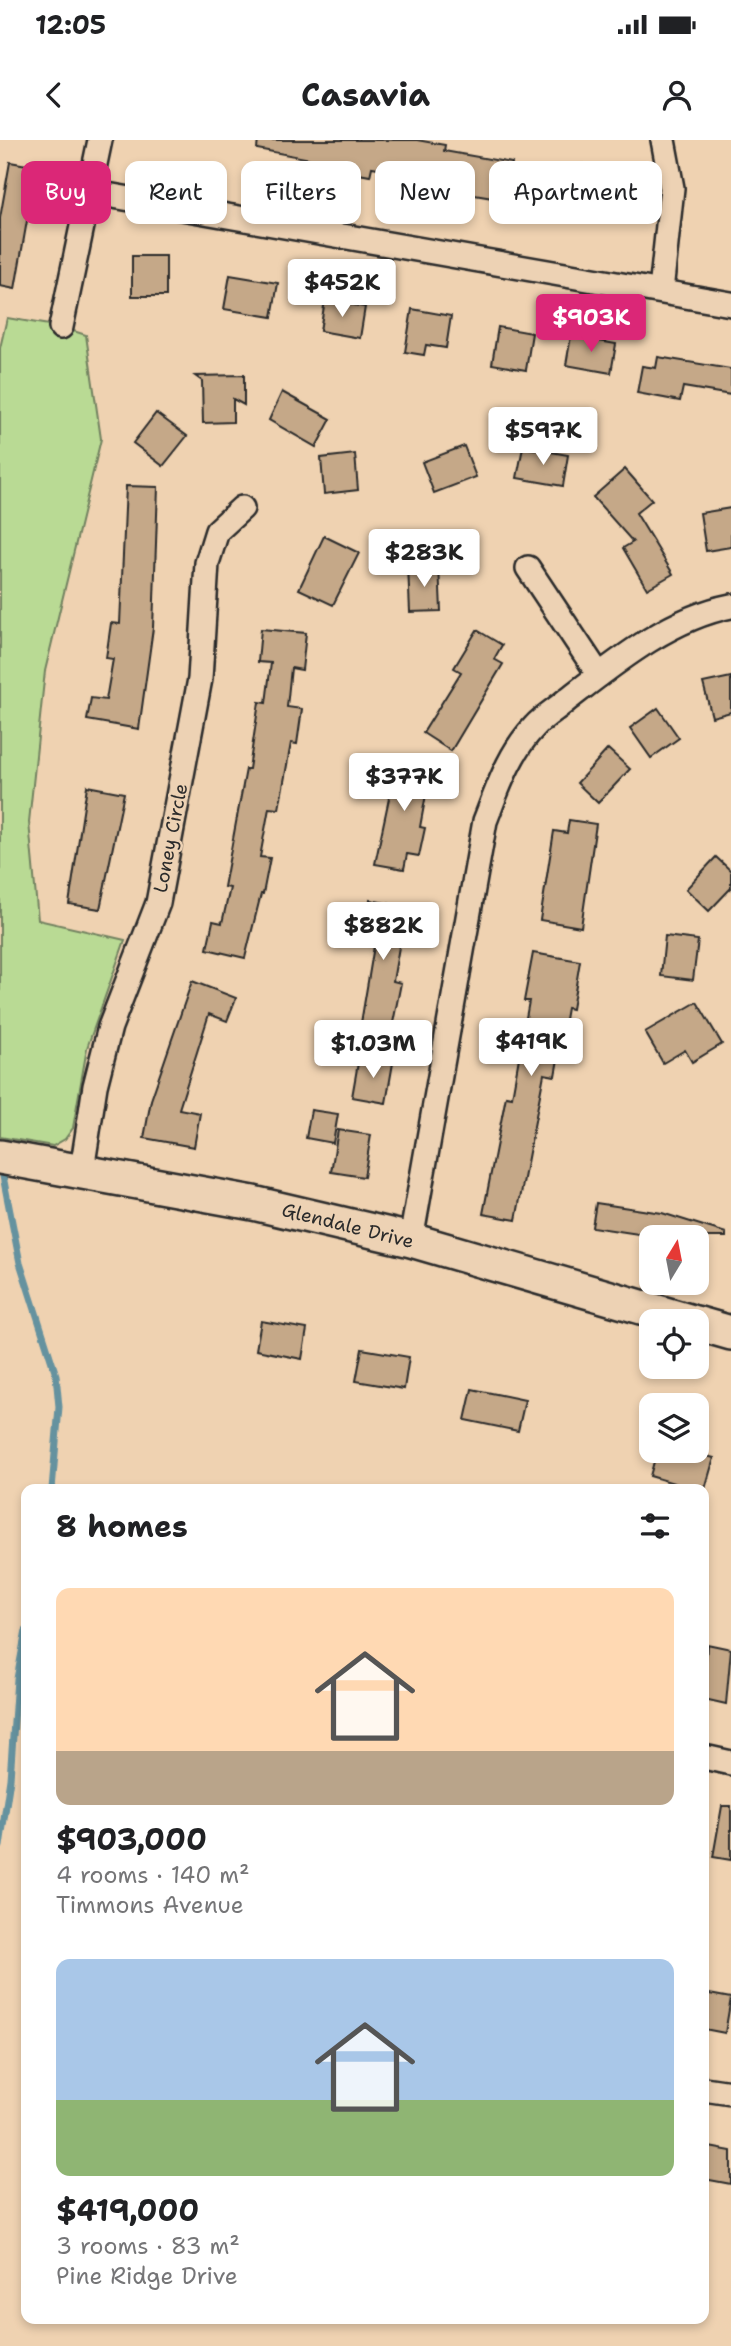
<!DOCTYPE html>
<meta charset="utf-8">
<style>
body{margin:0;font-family:"Shantell Sans",sans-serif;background:#f2f2f2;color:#202124;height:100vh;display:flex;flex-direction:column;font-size:26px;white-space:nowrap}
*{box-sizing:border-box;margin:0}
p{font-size:23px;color:#757577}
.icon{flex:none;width:38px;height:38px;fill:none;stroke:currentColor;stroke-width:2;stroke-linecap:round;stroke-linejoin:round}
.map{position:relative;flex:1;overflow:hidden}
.sheet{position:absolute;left:21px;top:1344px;width:688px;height:840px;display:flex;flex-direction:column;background:#fff;border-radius:14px;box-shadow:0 4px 10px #0003}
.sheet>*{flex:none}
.top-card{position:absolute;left:21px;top:21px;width:690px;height:63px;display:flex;gap:14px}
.needle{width:46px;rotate:10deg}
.fabs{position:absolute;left:639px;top:1085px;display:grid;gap:14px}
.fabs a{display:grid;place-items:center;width:70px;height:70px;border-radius:14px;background:#fff;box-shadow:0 4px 10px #0003;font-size:35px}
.price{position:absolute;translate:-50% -60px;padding:0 16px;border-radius:7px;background:#fff;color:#222;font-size:23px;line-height:46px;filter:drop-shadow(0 2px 4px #0008)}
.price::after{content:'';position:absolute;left:50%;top:42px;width:21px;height:16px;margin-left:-10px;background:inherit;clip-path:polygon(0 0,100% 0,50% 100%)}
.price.selected{background:#db2777;color:#fff}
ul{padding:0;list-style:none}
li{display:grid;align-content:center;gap:14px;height:371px;padding:0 35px}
li span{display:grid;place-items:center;height:217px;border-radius:14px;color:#555}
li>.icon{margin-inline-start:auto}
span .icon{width:126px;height:126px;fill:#fffc;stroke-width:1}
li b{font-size:30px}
h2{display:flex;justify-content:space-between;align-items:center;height:84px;padding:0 35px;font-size:30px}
.tag{padding:0 24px;border-radius:14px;background:#fff;box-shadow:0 4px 10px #0003;font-size:24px;line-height:63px}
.tag.selected{background:#db2777;color:#fff}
.status{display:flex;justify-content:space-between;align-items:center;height:49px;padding:0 35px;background:#fff;direction:ltr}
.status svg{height:19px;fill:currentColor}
header{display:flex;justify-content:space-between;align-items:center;height:91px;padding:0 35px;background:#fff;font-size:32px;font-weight:700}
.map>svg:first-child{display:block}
</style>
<div class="status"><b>12:05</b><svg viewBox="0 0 49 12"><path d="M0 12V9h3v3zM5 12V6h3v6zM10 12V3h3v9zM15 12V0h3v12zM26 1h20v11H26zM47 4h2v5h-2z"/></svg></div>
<header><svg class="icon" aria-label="back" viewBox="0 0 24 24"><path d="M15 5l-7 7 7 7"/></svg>Casavia<svg class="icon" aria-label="person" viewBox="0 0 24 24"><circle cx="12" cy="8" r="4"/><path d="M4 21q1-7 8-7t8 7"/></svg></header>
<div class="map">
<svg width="731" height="2206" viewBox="0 0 731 2206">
<rect width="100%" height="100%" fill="#efd2b1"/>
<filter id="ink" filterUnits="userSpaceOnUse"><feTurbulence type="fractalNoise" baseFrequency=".0143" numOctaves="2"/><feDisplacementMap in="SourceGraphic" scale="14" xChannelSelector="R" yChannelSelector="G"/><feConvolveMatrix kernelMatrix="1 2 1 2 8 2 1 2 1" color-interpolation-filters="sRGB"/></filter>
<g filter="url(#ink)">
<!-- green -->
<polygon fill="#b9da94" stroke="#728260" stroke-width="2" points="7,178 61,187 86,195 101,299 45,531 29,682 38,780 125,800 87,908 73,988 65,999 53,1006 0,997 0,208"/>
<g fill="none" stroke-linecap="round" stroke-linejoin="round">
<!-- stream -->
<g stroke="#65929f" stroke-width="7">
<polyline points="1,1026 20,1123 56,1235 59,1267 52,1349"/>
<polyline points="0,1706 10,1639 17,1539 26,1491"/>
</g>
</g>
<!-- building -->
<g fill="#c5a888" stroke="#2b2b2b" stroke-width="2">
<polygon points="258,0 417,0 445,5 444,11 512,23 505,60 462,53 464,43 372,27 370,36 315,26 316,20 257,9"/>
<polygon points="10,22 44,28 36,77 28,75 15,149 0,146 0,78"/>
<polygon points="583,24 611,32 598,78 570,70"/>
<rect x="132" y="116" width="34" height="40"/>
<polygon points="230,135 278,143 272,177 224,169"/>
<polygon points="325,160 365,167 360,198 320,191"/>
<polygon points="412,169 451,176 446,208 426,205 424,215 405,212"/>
<polygon points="498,187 532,193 526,230 492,224"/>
<polygon points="571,196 616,204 611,233 566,225"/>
<polygon points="658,217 731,229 731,255 683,247 680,261 637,253 642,226 656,228"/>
<polygon points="244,235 244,265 233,259 233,282 203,283 202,241 195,236"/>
<polygon points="282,252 331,279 316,307 269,280"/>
<polygon points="156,273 187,296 163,326 133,303"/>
<polygon points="464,306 476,337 434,353 422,322"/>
<polygon points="523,307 568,315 563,346 517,338"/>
<polygon points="355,314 358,350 324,354 321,318"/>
<polygon points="625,329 652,360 636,373 673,434 647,449 623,408 633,402 593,357"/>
<polygon points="126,346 158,347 153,488 139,589 87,580 91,558 106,560 113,519 106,518 111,483 120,484"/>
<polygon points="731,368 731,407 706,411 700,373"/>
<polygon points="324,396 359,413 333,465 299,449"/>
<polygon points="439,425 441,471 410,472 408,426"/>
<polygon points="261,489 306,493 302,530 291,528 287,567 302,569 297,604 291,603 279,669 269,668 260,717 270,718 263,754 261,754 245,818 207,809 213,781 222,783 230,748 224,747 246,629 249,629 259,562 266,563 271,523 258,522"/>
<polygon points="477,490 502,505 494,519 503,524 451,611 423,593 461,532 454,528"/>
<polygon points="731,537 731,572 712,577 703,543"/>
<polygon points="658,568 679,598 651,618 630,588"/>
<polygon points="608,609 630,629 598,663 577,643"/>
<polygon points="398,616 432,622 420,687 425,688 419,716 407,714 404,729 375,724"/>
<polygon points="87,646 124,653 100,769 69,764"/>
<polygon points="569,680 596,684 581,787 540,780 554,691 567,693"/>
<polygon points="716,717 731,731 731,748 709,771 686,749"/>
<polygon points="370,760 406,767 393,841 401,843 392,888 361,883 374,806 362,804"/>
<polygon points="665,796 698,800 693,840 661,836"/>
<polygon points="533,813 580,821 572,869 567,868 555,936 544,934 516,1080 483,1074 506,956 512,957 529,861 524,861"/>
<polygon points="192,841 236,858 227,881 209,874 179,969 200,973 194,1007 144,998 151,960"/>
<polygon points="697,862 722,904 692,922 685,910 663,923 645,892"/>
<polygon points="359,917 393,923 386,963 352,957"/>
<polygon points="311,970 338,974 333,1003 306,998"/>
<polygon points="338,990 371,995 364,1037 331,1032"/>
<polygon points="596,1063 662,1073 726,1093 726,1097 658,1097 592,1087"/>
<polygon points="261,1181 307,1189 302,1219 256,1210"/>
<polygon points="362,1209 409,1217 404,1249 356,1241"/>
<polygon points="472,1249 525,1260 518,1291 465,1280"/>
<polygon points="657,1311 688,1311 714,1318 705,1349 694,1349 650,1336"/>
<polygon points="707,1504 731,1509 726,1564 704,1559"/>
<polygon points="722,1666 731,1666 731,1720 713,1717"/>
<polygon points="704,1853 731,1858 725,1893 704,1889"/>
<polygon points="704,2006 731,2011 731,2044 704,2039"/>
</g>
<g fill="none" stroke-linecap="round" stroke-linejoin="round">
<!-- street casing -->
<g stroke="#2b2b2b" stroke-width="28">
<g id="street">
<polyline points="90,52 731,164"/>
<polyline points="661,151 672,48 663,0"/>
<polyline points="61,187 100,0"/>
<polyline points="528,428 599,535"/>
<polyline points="82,1030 95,946 110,887 158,763 200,539 207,423 217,391 242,368"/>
<path d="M 411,1100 L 485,681 C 498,648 509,613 535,586 C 544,576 558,568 568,559 C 616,522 670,478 731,466"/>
<polyline points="704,1617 731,1623"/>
<polyline points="704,1949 731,1953"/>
</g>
</g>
<!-- secondary casing -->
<g stroke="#2b2b2b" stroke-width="38">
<g id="secondary">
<polyline points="0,1017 253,1063 411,1100 689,1181"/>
<polyline points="696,1183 731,1193"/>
</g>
</g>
<!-- street -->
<use href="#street" stroke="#edd2b4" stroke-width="23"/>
<!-- secondary -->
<use href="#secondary" stroke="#edd2b4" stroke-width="33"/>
</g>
</g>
<g text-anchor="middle" stroke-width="5" stroke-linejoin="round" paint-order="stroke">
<!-- street labels -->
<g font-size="19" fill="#2b2b2b" stroke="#edd2b4">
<text transform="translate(170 698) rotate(-79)" y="7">Loney Circle</text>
<text transform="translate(348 1085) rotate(14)" y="7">Glendale Drive</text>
</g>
</g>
</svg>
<div class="fabs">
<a><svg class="needle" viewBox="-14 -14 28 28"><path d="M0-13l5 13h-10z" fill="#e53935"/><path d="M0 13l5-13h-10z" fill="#757577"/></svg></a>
<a><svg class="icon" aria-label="locate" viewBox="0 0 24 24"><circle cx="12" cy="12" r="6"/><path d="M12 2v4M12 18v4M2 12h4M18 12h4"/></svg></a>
<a><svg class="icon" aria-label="layers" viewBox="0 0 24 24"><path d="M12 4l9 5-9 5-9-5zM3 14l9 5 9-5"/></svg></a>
</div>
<b class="price" style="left:342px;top:179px">$452K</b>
<b class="price selected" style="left:591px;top:214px">$903K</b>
<b class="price" style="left:543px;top:327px">$597K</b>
<b class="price" style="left:424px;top:449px">$283K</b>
<b class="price" style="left:404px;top:673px">$377K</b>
<b class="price" style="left:383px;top:822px">$882K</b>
<b class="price" style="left:531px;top:938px">$419K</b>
<b class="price" style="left:373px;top:940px">$1.03M</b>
<div class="top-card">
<a class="tag selected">Buy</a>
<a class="tag">Rent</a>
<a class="tag">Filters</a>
<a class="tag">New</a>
<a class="tag">Apartment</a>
</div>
<section class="sheet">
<h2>8 homes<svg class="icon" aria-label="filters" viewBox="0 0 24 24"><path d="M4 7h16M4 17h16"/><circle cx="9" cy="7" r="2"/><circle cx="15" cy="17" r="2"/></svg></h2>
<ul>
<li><span style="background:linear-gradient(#ffd9b3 75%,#b9a48a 0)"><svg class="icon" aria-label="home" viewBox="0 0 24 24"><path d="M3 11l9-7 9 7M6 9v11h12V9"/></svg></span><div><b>$903,000</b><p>4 rooms · 140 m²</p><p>Timmons Avenue</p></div></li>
<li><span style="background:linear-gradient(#a9c7e8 65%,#8fb573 0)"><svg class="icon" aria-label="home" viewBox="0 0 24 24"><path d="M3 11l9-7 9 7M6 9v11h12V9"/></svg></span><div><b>$419,000</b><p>3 rooms · 83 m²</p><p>Pine Ridge Drive</p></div></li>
</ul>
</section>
</div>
